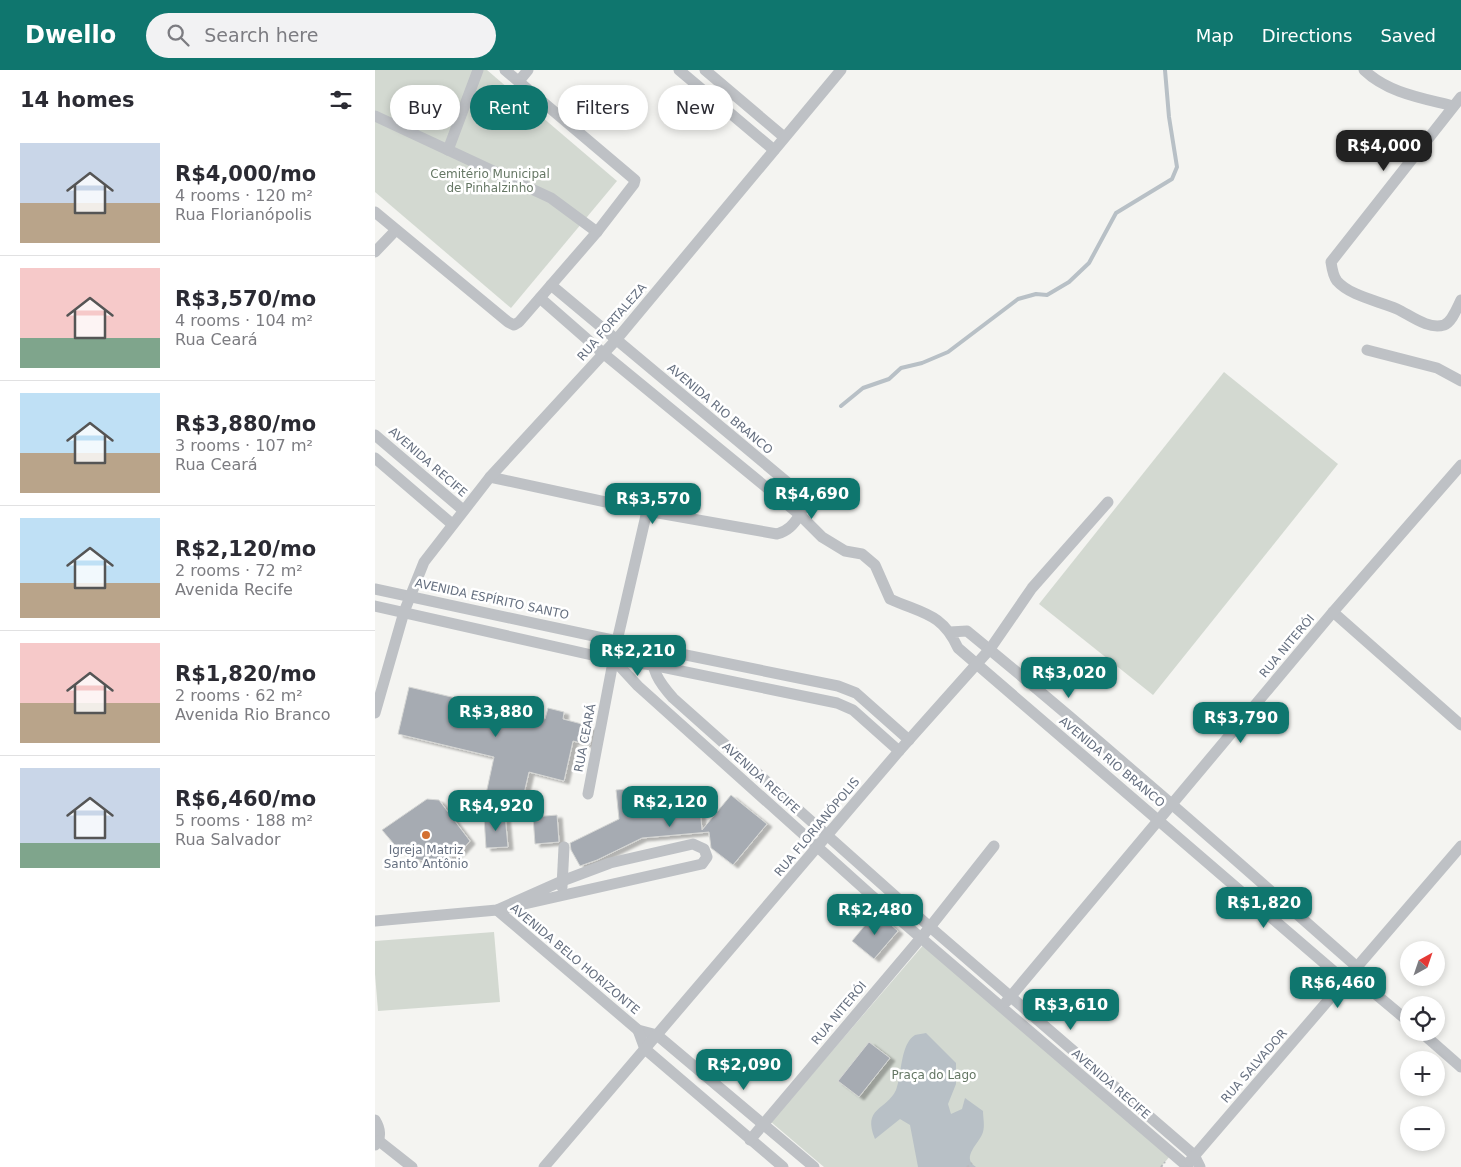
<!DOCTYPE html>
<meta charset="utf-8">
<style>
body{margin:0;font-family:"DejaVu Sans",sans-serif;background:#f2f2f3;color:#2b2b33;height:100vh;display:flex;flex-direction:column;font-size:19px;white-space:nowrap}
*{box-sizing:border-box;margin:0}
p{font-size:16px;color:#7c7c81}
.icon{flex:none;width:28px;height:28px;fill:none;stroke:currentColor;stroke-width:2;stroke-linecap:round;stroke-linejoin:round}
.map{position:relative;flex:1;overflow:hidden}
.drawer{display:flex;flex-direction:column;background:#fff;width:375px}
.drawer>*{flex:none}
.banner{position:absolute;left:15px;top:15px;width:475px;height:45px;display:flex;gap:10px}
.needle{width:32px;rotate:40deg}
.buttons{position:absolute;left:1025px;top:871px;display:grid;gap:10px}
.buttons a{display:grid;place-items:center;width:45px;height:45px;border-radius:50%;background:#fff;box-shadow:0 2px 8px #0003;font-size:25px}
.price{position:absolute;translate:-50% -42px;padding:0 11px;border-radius:10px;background:#0f766e;color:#fff;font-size:16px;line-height:32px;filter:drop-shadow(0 1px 2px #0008)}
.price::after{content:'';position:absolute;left:50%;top:30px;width:15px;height:11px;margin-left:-8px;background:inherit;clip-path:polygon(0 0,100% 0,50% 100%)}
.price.active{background:#222;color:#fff}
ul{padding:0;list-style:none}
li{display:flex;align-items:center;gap:15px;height:125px;padding:0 20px}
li+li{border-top:1px solid #e1e1e2}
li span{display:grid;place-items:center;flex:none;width:140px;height:100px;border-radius:0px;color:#555}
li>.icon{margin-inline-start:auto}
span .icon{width:60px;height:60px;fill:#fffc;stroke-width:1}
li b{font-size:21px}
h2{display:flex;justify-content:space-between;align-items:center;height:60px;padding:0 20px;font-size:21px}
.tag{padding:0 18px;border-radius:22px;background:#fff;box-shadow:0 2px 8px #0003;font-size:18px;line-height:45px}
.tag.active{background:#0f766e;color:#fff}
header{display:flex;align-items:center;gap:30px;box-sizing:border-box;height:70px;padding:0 25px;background:#0f766e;color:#fff}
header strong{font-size:24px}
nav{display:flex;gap:28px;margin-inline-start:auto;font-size:18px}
.search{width:350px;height:45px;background:#f2f2f3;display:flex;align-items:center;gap:12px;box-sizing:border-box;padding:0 18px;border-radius:28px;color:#7c7c81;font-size:19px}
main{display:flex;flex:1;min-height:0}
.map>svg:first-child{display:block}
</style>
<header>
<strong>Dwello</strong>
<div class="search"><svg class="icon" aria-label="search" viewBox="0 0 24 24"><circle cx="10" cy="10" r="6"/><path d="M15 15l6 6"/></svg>Search here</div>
<nav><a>Map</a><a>Directions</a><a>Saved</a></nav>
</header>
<main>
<section class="drawer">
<h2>14 homes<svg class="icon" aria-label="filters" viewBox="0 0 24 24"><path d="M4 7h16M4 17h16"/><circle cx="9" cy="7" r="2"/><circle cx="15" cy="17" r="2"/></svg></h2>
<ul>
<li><span style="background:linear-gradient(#c9d6e8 60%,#b9a48a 0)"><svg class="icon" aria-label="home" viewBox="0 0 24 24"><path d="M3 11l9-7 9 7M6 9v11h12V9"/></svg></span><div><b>R$4,000/mo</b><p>4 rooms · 120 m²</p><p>Rua Florianópolis</p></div></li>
<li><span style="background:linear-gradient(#f6c9c9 70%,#7fa58c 0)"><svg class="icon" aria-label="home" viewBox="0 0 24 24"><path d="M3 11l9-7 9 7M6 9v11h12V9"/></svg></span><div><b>R$3,570/mo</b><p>4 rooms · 104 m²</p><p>Rua Ceará</p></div></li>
<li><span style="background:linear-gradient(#bfe0f5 60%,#b9a48a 0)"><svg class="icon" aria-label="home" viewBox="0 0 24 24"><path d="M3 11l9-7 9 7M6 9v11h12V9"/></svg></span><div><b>R$3,880/mo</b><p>3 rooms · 107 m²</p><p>Rua Ceará</p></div></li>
<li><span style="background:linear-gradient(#bfe0f5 65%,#b9a48a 0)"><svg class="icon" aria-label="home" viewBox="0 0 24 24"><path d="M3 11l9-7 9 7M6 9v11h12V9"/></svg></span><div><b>R$2,120/mo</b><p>2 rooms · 72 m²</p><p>Avenida Recife</p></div></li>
<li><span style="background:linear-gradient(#f6c9c9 60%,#b9a48a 0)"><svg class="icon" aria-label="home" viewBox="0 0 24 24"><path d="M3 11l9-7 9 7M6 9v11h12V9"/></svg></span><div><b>R$1,820/mo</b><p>2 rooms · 62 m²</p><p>Avenida Rio Branco</p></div></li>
<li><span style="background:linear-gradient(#c9d6e8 75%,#7fa58c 0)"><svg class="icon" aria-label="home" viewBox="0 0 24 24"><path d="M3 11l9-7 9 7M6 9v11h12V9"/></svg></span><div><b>R$6,460/mo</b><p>5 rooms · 188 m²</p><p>Rua Salvador</p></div></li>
</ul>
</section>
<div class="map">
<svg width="1086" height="1097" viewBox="0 0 1086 1097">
<defs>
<filter id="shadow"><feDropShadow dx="5" dy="3" stdDeviation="1" flood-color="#0004"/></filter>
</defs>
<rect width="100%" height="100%" fill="#f4f4f1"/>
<!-- green -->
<g fill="#d3d9d1">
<polygon points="0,0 112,0 242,111 136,238 0,122"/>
<polygon points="849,302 963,394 778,625 664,534"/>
<polygon points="119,862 125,932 3,941 0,904 0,871"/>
<polygon points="550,873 795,1086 786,1097 449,1097 396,1052"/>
</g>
<!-- water -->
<path fill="#b8c0c6" d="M 551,963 L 581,993 L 581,1014 L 573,1034 L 576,1044 L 587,1039 L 590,1028 L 608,1041 C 608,1047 610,1056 608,1062 C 605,1073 585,1087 601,1097 L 543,1097 L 535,1055 L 525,1049 L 500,1069 C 487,1037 511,1041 521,1020 C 527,1005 525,974 540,965 C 543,964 548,964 551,963 Z"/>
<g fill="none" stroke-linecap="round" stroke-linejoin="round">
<!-- stream -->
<polyline stroke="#b8c0c6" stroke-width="4" points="466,336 488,318 514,309 526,298 547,293 573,282 643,229 661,224 672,225 694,212 714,193 741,143 797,109 802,97 794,47 790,0"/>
</g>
<!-- building -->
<g fill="#a6abb2" stroke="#d5d6d4" filter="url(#shadow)">
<polygon points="34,617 170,649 173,638 189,642 188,649 218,657 215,675 198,671 189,711 154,702 147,732 111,724 119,687 23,664"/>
<polygon points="271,717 274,742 325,738 327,760 356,725 392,754 358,795 336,778 334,762 267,768 222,790 205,796 196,780 195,773 244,749 241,720"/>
<polygon points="52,729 64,730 95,771 86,781 75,788 62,792 49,791 36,788 24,780 7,760"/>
<polygon points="130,745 133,777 111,778 109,747"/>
<polygon points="182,745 184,772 160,774 158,747"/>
<polygon points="501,842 523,861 499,889 477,871"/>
<polygon points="494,972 515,988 484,1027 463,1011"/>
</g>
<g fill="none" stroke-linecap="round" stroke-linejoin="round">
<!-- path -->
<g stroke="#b8babd" stroke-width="2" stroke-dasharray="2.5 2.5" stroke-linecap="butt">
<polyline points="592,1097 597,1093"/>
<polyline points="786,1097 790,1092"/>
</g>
<!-- minor -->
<g stroke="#bec1c5" stroke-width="11">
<polyline points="304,0 399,80"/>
<polyline points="330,0 409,67"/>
<path d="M 989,0 C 1013,23 1047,28 1078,36"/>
<polyline points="144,11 153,0"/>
<path d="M 1086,27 L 956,192 C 957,199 958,206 962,211 C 975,226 1004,231 1022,239 C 1035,245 1053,260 1069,255 C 1077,252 1082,238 1086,230"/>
<polyline points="0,46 176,128 222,162"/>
<polyline points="73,80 103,0"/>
<polyline points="0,142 133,252 139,255 144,252 222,162 259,114 260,110 130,0"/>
<polyline points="0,182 21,160"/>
<path d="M 165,228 L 229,284 L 425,445 C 429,436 431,432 425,423 L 176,215"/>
<polyline points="992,280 1062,298 1086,311"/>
<polyline points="0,365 88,440"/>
<polyline points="0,388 77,454"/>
<path d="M 115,407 L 272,441 L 402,464 C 413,461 418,455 425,445 L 447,467 L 470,481 L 487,484 L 500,495 L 515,529 C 548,544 567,543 583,578 L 970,911 L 997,921 L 982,897 C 854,784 725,670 592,561 L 575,562"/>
<polyline points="0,519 242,571 463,616 481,623 534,670"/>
<polyline points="0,536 239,590 277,595 462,633 478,640 524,681"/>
<polyline points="958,542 1086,655"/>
<path d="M 275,577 C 278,602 282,610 298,628 L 555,857 L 819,1085 L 825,1097"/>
<polyline points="239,590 263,616 496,825 813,1097"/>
<polyline points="0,643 29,542 49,492 115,407 241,270 466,0"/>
<polyline points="213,724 242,571 272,441"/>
<polyline points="187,817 189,777"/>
<polyline points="122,840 263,960 282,965 439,1097"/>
<polyline points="0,851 122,840 327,794 332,787 329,779 318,774 235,793 187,811 122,840"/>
<polyline points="997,921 1034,952"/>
<polyline points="631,932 958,542 1086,395"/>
<polyline points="263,960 270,979 408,1097"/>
<polyline points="1046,962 1086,997"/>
<path d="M 0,1050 C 5,1058 7,1068 0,1075"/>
<polyline points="375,1070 555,857 619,776"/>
<polyline points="4,1071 37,1097"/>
<polyline points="815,1091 1086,776"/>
<polyline points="169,1097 524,681 615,579 657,518 733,432"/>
</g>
</g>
<!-- markers -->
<circle fill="#d37032" stroke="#fff" stroke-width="2" cx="51" cy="765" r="5"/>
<g text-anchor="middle" stroke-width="5" stroke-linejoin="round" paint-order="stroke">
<!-- park labels -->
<g font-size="12" fill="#657764" stroke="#fff">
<text x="115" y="108">Cemitério Municipal<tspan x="115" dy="14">de Pinhalzinho</tspan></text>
<text x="559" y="1009">Praça do Lago</text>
</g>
<!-- street labels -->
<g font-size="12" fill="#667080" stroke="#fff">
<text transform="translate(237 252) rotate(-49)" y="4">RUA FORTALEZA</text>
<text transform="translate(345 339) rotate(40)" y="4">AVENIDA RIO BRANCO</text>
<text transform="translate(53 392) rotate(41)" y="4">AVENIDA RECIFE</text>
<text transform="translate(117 529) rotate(12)" y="4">AVENIDA ESPÍRITO SANTO</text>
<text transform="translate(912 576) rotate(-50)" y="4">RUA NITERÓI</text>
<text transform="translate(210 668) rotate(-79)" y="4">RUA CEARÁ</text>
<text transform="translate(737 692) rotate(40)" y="4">AVENIDA RIO BRANCO</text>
<text transform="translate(386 708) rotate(42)" y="4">AVENIDA RECIFE</text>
<text transform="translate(442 757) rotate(-50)" y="4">RUA FLORIANÓPOLIS</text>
<text transform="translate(200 889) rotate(40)" y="4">AVENIDA BELO HORIZONTE</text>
<text transform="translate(464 943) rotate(-50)" y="4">RUA NITERÓI</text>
<text transform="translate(879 996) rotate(-49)" y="4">RUA SALVADOR</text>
<text transform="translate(736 1014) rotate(41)" y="4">AVENIDA RECIFE</text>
</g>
<!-- poi labels -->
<g font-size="12" fill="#667080" stroke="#fff">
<text x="51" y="784">Igreja Matriz<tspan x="51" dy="14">Santo Antônio</tspan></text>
</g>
</g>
</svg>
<div class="buttons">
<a><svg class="needle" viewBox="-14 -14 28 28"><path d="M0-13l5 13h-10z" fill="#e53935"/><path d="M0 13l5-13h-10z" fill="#7c7c81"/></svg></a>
<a><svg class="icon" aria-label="locate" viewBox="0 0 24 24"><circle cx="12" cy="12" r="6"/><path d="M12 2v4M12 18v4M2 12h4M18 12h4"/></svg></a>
<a>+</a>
<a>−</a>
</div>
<b class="price active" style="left:1009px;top:102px">R$4,000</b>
<b class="price" style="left:437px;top:450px">R$4,690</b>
<b class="price" style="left:278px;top:455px">R$3,570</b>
<b class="price" style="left:263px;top:607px">R$2,210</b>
<b class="price" style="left:694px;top:629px">R$3,020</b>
<b class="price" style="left:121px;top:668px">R$3,880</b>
<b class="price" style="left:866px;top:674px">R$3,790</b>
<b class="price" style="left:295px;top:758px">R$2,120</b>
<b class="price" style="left:121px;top:762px">R$4,920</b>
<b class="price" style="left:889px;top:859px">R$1,820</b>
<b class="price" style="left:500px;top:866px">R$2,480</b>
<b class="price" style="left:963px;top:939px">R$6,460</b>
<b class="price" style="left:696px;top:961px">R$3,610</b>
<b class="price" style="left:369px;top:1021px">R$2,090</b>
<div class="banner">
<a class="tag">Buy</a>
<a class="tag active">Rent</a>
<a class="tag">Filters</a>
<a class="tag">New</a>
</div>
</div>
</main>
